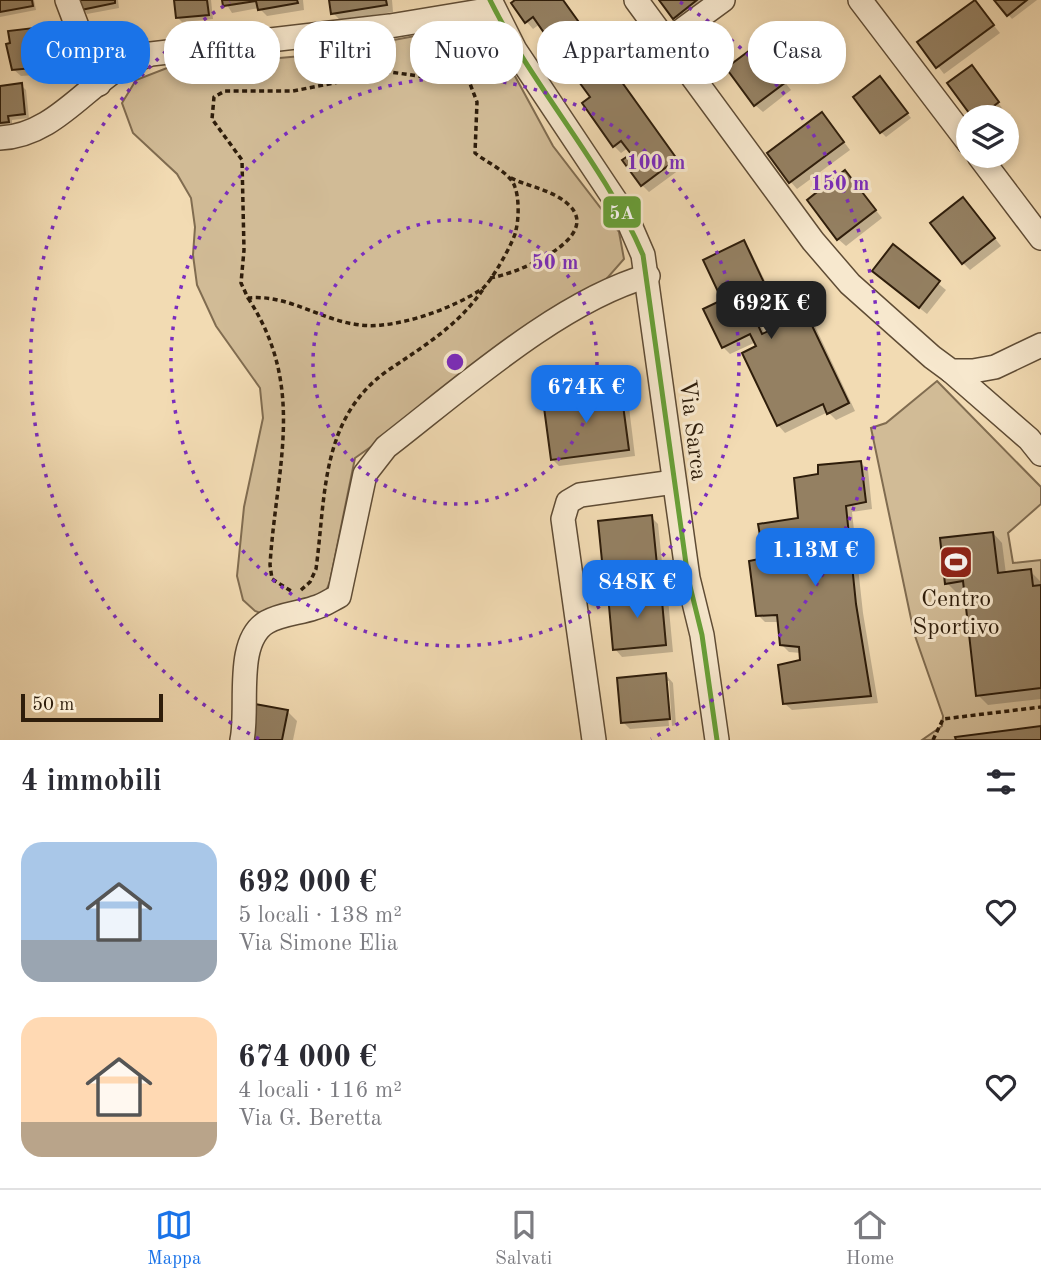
<!DOCTYPE html>
<html lang="it">
<meta charset="utf-8">
<style>
body{margin:0;font-family:"Old Standard TT",serif;background:#f7f7f7;color:#2b2b33;height:100vh;display:flex;flex-direction:column;font-size:26px;white-space:nowrap}
*{box-sizing:border-box;margin:0}
p{font-size:23px;color:#7c7c81}
.icon{flex:none;width:38px;height:38px;fill:none;stroke:currentColor;stroke-width:2;stroke-linecap:round;stroke-linejoin:round}
.map{position:relative;height:740px;overflow:hidden}
.details{display:flex;flex-direction:column;background:#fff;flex:1}
.details>*{flex:none}
.banner{position:absolute;left:21px;top:21px;width:999px;height:63px;display:flex;gap:14px}
.fabs{position:absolute;left:956px;top:105px;display:grid;gap:14px}
.fabs a{display:grid;place-items:center;width:63px;height:63px;border-radius:50%;background:#fff;box-shadow:0 4px 10px #0003;font-size:35px}
.scale{position:absolute;left:21px;bottom:18px;width:142px;box-sizing:border-box;padding-left:7px;border:4px solid #2e1d0b;border-top:0;font-size:19px;line-height:24px;white-space:nowrap;color:#2e1d0b;-webkit-text-stroke:5px #f7e8ce;paint-order:stroke}
.price{position:absolute;translate:-50% -60px;padding:0 16px;border-radius:14px;background:#1a73e8;color:#fff;font-size:23px;line-height:46px;filter:drop-shadow(0 2px 4px #0008)}
.price::after{content:'';position:absolute;left:50%;top:42px;width:21px;height:16px;margin-left:-10px;background:inherit;clip-path:polygon(0 0,100% 0,50% 100%)}
.price.active{background:#222;color:#fff}
ul{padding:0;list-style:none}
li{display:flex;align-items:center;gap:21px;height:175px;padding:0 21px}
li span{display:grid;place-items:center;flex:none;width:196px;height:140px;border-radius:21px;color:#555}
li>.icon{margin-inline-start:auto}
span .icon{width:84px;height:84px;fill:#fffc;stroke-width:1}
li b{font-size:30px}
h2{display:flex;justify-content:space-between;align-items:center;height:84px;padding:0 21px;font-size:30px}
.pill{padding:0 24px;border-radius:28px;background:#fff;box-shadow:0 4px 10px #0003;font-size:24px;line-height:63px}
.pill.active{background:#1a73e8;color:#fff}
.dock{display:flex;justify-content:space-around;align-items:center;height:98px;border-top:2px solid #e1e1e2;background:#fff;font-size:19px;color:#7c7c81}
.dock a{display:grid;justify-items:center;gap:4px}
.dock .active{color:#1a73e8}
.map>svg:first-child{display:block}
</style>
<div class="map">
<svg width="1041" height="740" viewBox="0 0 1041 740">
<rect width="100%" height="100%" fill="#f2dbb3"/>
<filter id="stains"><feTurbulence type="fractalNoise" baseFrequency=".00286" numOctaves="4"/><feColorMatrix values="0 0 0 0 .2 0 0 0 0 .09 0 0 0 0 .02 0 0 0 .5 -.17"/></filter>
<radialGradient id="worn" r=".72"><stop offset=".6" stop-color="#630" stop-opacity="0"/><stop offset="1" stop-color="#630" stop-opacity=".3"/></radialGradient>
<!-- green -->
<g fill="#d1bb96" stroke="#806c50" stroke-width="2">
<polygon points="458,28 510,67 553,146 619,232 624,259 602,284 355,458 330,581 325,594 273,618 255,611 243,600 237,576 244,507 263,418 260,388 216,326 197,285 193,255 195,227 191,198 177,174 133,133 122,103 136,80 167,68 313,55"/>
<polygon points="937,381 1041,487 1041,504 1008,533 1013,563 1041,560 1041,740 922,740 942,726 943,716 914,633 871,428 886,423"/>
</g>
<!-- shadow -->
<g fill="#0003">
<polygon points="0,0 34,0 36,10 0,17"/>
<polygon points="77,0 118,0 119,8 87,14"/>
<polygon points="176,0 211,0 213,19 182,22 177,17"/>
<polygon points="224,0 303,0 304,10 267,16 259,8 232,13"/>
<polygon points="331,0 392,0 393,12 340,20 333,13"/>
<polygon points="518,0 563,0 683,167 649,192 642,185 633,154 628,148 621,153 614,146 592,98 573,71 566,76 558,69 551,40 540,24 533,29 526,21"/>
<polygon points="661,0 706,0 679,22"/>
<polygon points="996,0 1037,0 1012,19"/>
<polygon points="975,2 1000,33 944,74 920,43"/>
<polygon points="50,28 62,43 61,73 21,76 13,69"/>
<polygon points="757,47 791,90 763,112 755,105"/>
<polygon points="976,72 1002,108 989,117 974,117 950,83"/>
<polygon points="885,83 911,118 886,137 881,132"/>
<polygon points="21,85 26,90 29,118 12,120 12,126 0,128 0,87"/>
<polygon points="829,122 850,150 797,189 790,181"/>
<polygon points="852,180 882,218 846,246 838,239"/>
<polygon points="970,206 1001,246 970,270 963,263"/>
<polygon points="743,242 750,250 779,310 758,320 765,334 806,315 813,322 855,411 836,420 828,412 785,433 778,425 756,342 730,354 723,347 724,301"/>
<polygon points="894,247 946,290 927,314 882,278"/>
<polygon points="620,391 628,399 635,456 559,466 552,459"/>
<polygon points="861,463 868,470 872,509 852,512 863,613 878,703 792,710 784,703 802,661 801,653 789,652 782,645 779,622 765,622 758,615 766,559 800,519 820,476"/>
<polygon points="651,517 658,524 663,572 612,577 605,570"/>
<polygon points="993,533 1002,543 1006,574 1030,571 1040,581 1041,699 988,705 978,695 966,591 957,593 947,583"/>
<polygon points="661,592 668,599 673,652 622,657 615,649"/>
<polygon points="666,675 673,683 676,725 672,726 669,681 665,681 669,726 630,729 623,722"/>
<polygon points="287,711 297,721 293,740 253,740"/>
</g>
<!-- building -->
<g fill="#948062" stroke="#2e1d0b" stroke-width="2">
<polygon points="0,0 32,0 33,6 0,12"/>
<polygon points="79,0 115,0 115,3 81,10"/>
<polygon points="174,0 207,0 209,15 176,18"/>
<polygon points="222,0 297,0 298,3 258,10 256,1 223,6"/>
<polygon points="329,0 386,0 387,5 331,14"/>
<polygon points="515,0 563,0 677,159 641,186 622,160 631,154 621,141 613,147 582,103 590,97 566,64 557,70 540,46 549,40 533,17 525,23 511,3"/>
<polygon points="659,0 697,0 673,19"/>
<polygon points="975,0 994,25 936,68 917,42"/>
<polygon points="994,0 1027,0 1007,16"/>
<polygon points="51,26 52,34 56,34 57,51 53,52 54,66 12,70 6,44 10,43 8,31"/>
<polygon points="757,45 786,82 754,106 726,68"/>
<polygon points="972,65 999,102 979,117 972,117 947,83"/>
<polygon points="880,76 908,113 880,133 853,97"/>
<polygon points="22,83 25,114 8,116 9,122 0,123 0,86"/>
<polygon points="822,112 844,142 789,183 767,153"/>
<polygon points="845,170 876,210 837,240 807,200"/>
<polygon points="963,197 995,238 962,264 930,223"/>
<polygon points="744,240 773,302 752,312 762,334 806,313 849,403 827,414 823,404 777,426 742,353 756,346 750,334 722,348 703,309 722,300 703,260"/>
<polygon points="893,244 940,281 919,308 872,271"/>
<polygon points="621,390 629,450 551,460 543,400"/>
<polygon points="861,461 866,502 846,506 856,604 871,696 783,704 778,665 800,660 799,647 780,645 777,615 756,616 749,561 764,558 758,524 798,518 794,478 818,474 818,465"/>
<polygon points="652,515 657,565 603,571 598,521"/>
<polygon points="993,532 998,573 1031,569 1033,586 1041,585 1041,688 976,696 963,581 945,584 940,538"/>
<polygon points="661,590 666,645 613,650 608,595"/>
<polygon points="666,673 670,719 621,723 617,678"/>
<polygon points="255,704 288,710 282,740 252,740"/>
<polygon points="1041,726 1041,740 956,740 955,737"/>
</g>
<g fill="none" stroke-linecap="round" stroke-linejoin="round">
<!-- minor casing -->
<g stroke="#5f4c35" stroke-width="26">
<g id="minor">
<polyline points="67,0 99,84"/>
<polyline points="490,0 515,50 627,218 643,255 688,578 702,635 717,740"/>
<polyline points="636,0 813,241 850,284 932,357 951,371 973,371 995,367 1041,345"/>
<polyline points="860,0 968,142"/>
<polyline points="667,41 723,0"/>
<path d="M 0,138 C 50,136 81,92 120,67 C 129,61 141,58 151,54 L 390,26 L 493,9"/>
<polyline points="979,156 1041,238"/>
<polyline points="951,371 1029,439 1041,454"/>
<path d="M 242,740 C 249,707 234,641 267,622 C 281,614 300,613 314,608 C 323,606 331,600 339,596 L 365,474 L 386,447 C 460,390 559,301 648,276"/>
<polyline points="594,740 563,519 568,502 580,495 674,482"/>
</g>
</g>
<!-- path -->
<g stroke="#2e1d0b" stroke-width="3.5" stroke-dasharray="5 3.5" stroke-linecap="butt">
<path d="M 461,60 L 452,69 L 426,77 L 390,72 L 293,91 L 225,91 L 214,97 L 212,119 L 242,160 L 244,250 L 241,283 L 248,298 C 295,293 332,331 382,325 C 414,322 454,307 482,289 C 490,284 515,240 516,230 C 519,218 519,198 515,187 C 510,172 487,163 475,153 L 477,102 L 461,60 L 470,43 L 465,34"/>
<path d="M 490,278 C 513,275 604,239 569,205 C 552,189 528,187 509,177"/>
<path d="M 248,298 C 307,388 276,467 270,565 L 272,579 L 291,591"/>
<path d="M 301,590 L 310,582 L 316,569 C 326,496 320,419 387,371 C 424,346 458,326 484,288"/>
<polyline points="933,740 943,719 1041,707"/>
</g>
<!-- minor -->
<use href="#minor" stroke="#f7e8ce" stroke-width="23"/>
<!-- bus-1 casing -->
<g stroke="#f7e8ce" stroke-width="10">
<path id="bus-1" d="M 490,0 C 534,89 604,164 643,255 L 688,578 L 702,635 L 717,740"/>
</g>
<!-- bus-1 -->
<use href="#bus-1" stroke="#67a037" stroke-width="5"/>
</g>
<!-- distance rings -->
<g fill="none" stroke="#7b2cbf" stroke-width="3.5" stroke-dasharray="3.5 7">
<circle cx="455" cy="362" r="142"/>
<circle cx="455" cy="362" r="284"/>
<path d="M259 739A425 425 0 0 1 230 2M680 2A425 425 0 0 1 651 739"/>
</g>
<!-- icons -->
<defs>
<g id="stadium-square" transform="scale(1.75)"><rect x="-9" y="-9" width="18" height="18" rx="4" fill="#8f2418" stroke="#f7e8ce"/><path d="M0-5a6.5 5 0 1 0 0 10a6.5 5 0 1 0 0-10ZM-3.5-1.8h7v3.6h-7Z" fill="#fff"/></g>
</defs>
<g fill-rule="evenodd">
<use href="#stadium-square" x="956" y="562"/>
</g>
<g text-anchor="middle" stroke-width="6" stroke-linejoin="round" paint-order="stroke">
<!-- street labels -->
<g font-size="24" fill="#2e1d0b" stroke="#f7e8ce">
<text transform="translate(694 430) rotate(83)" y="8">Via Sarca</text>
</g>
<!-- poi labels -->
<g font-size="24" fill="#2e1d0b" stroke="#f7e8ce">
<text x="956" y="606">Centro<tspan x="956" dy="28">Sportivo</tspan></text>
</g>
</g>
<circle cx="455" cy="362" r="10" fill="#7b2cbf" stroke="#f7e8ce" stroke-width="3.5"/>
<g font-size="21" text-anchor="middle" font-weight="bold" fill="#7b2cbf" stroke="#f7e8ce" stroke-width="6" stroke-linejoin="round" paint-order="stroke">
<text x="656" y="169">100 m</text>
<text x="840" y="190">150 m</text>
<text x="555" y="269">50 m</text>
</g>
<rect stroke="#f7e8ce" stroke-width="2.5" x="602" y="195" width="40" height="34" rx="7" fill="#67a037"/>
<g font-size="19" text-anchor="middle" font-weight="bold" fill="#fff">
<text x="622" y="219">5A</text>
</g>
<rect width="100%" height="100%" filter="url(#stains)"/>
<rect width="100%" height="100%" fill="url(#worn)"/>
</svg>
<div class="fabs">
<a><svg class="icon" aria-label="layers" viewBox="0 0 24 24"><path d="M12 4l9 5-9 5-9-5zM3 14l9 5 9-5"/></svg></a>
</div>
<div class="scale">50 m</div>
<b class="price active" style="left:771px;top:341px">692K €</b>
<b class="price" style="left:586px;top:425px">674K €</b>
<b class="price" style="left:815px;top:588px">1.13M €</b>
<b class="price" style="left:637px;top:620px">848K €</b>
<div class="banner">
<a class="pill active">Compra</a>
<a class="pill">Affitta</a>
<a class="pill">Filtri</a>
<a class="pill">Nuovo</a>
<a class="pill">Appartamento</a>
<a class="pill">Casa</a>
</div>
</div>
<section class="details">
<h2>4 immobili<svg class="icon" aria-label="filters" viewBox="0 0 24 24"><path d="M4 7h16M4 17h16"/><circle cx="9" cy="7" r="2"/><circle cx="15" cy="17" r="2"/></svg></h2>
<ul>
<li><span style="background:linear-gradient(#a9c7e8 70%,#9aa5b1 0)"><svg class="icon" aria-label="home" viewBox="0 0 24 24"><path d="M3 11l9-7 9 7M6 9v11h12V9"/></svg></span><div><b>692 000 €</b><p>5 locali · 138 m²</p><p>Via Simone Elia</p></div><svg class="icon" aria-label="heart" viewBox="0 0 24 24"><path d="M12 20l-8-8c-3-5 5-10 8-4 3-6 11-1 8 4z"/></svg></li>
<li><span style="background:linear-gradient(#ffd9b3 75%,#b9a48a 0)"><svg class="icon" aria-label="home" viewBox="0 0 24 24"><path d="M3 11l9-7 9 7M6 9v11h12V9"/></svg></span><div><b>674 000 €</b><p>4 locali · 116 m²</p><p>Via G. Beretta</p></div><svg class="icon" aria-label="heart" viewBox="0 0 24 24"><path d="M12 20l-8-8c-3-5 5-10 8-4 3-6 11-1 8 4z"/></svg></li>
</ul>
</section>
<nav class="dock">
<a class="active"><svg class="icon" aria-label="map" viewBox="0 0 24 24"><path d="M3 6l6-2 6 2 6-2v14l-6 2-6-2-6 2zM9 4v14M15 6v14"/></svg>Mappa</a>
<a><svg class="icon" aria-label="saved" viewBox="0 0 24 24"><path d="M7 4h10v16l-5-4-5 4z"/></svg>Salvati</a>
<a><svg class="icon" aria-label="home" viewBox="0 0 24 24"><path d="M3 11l9-7 9 7M6 9v11h12V9"/></svg>Home</a>
</nav>
